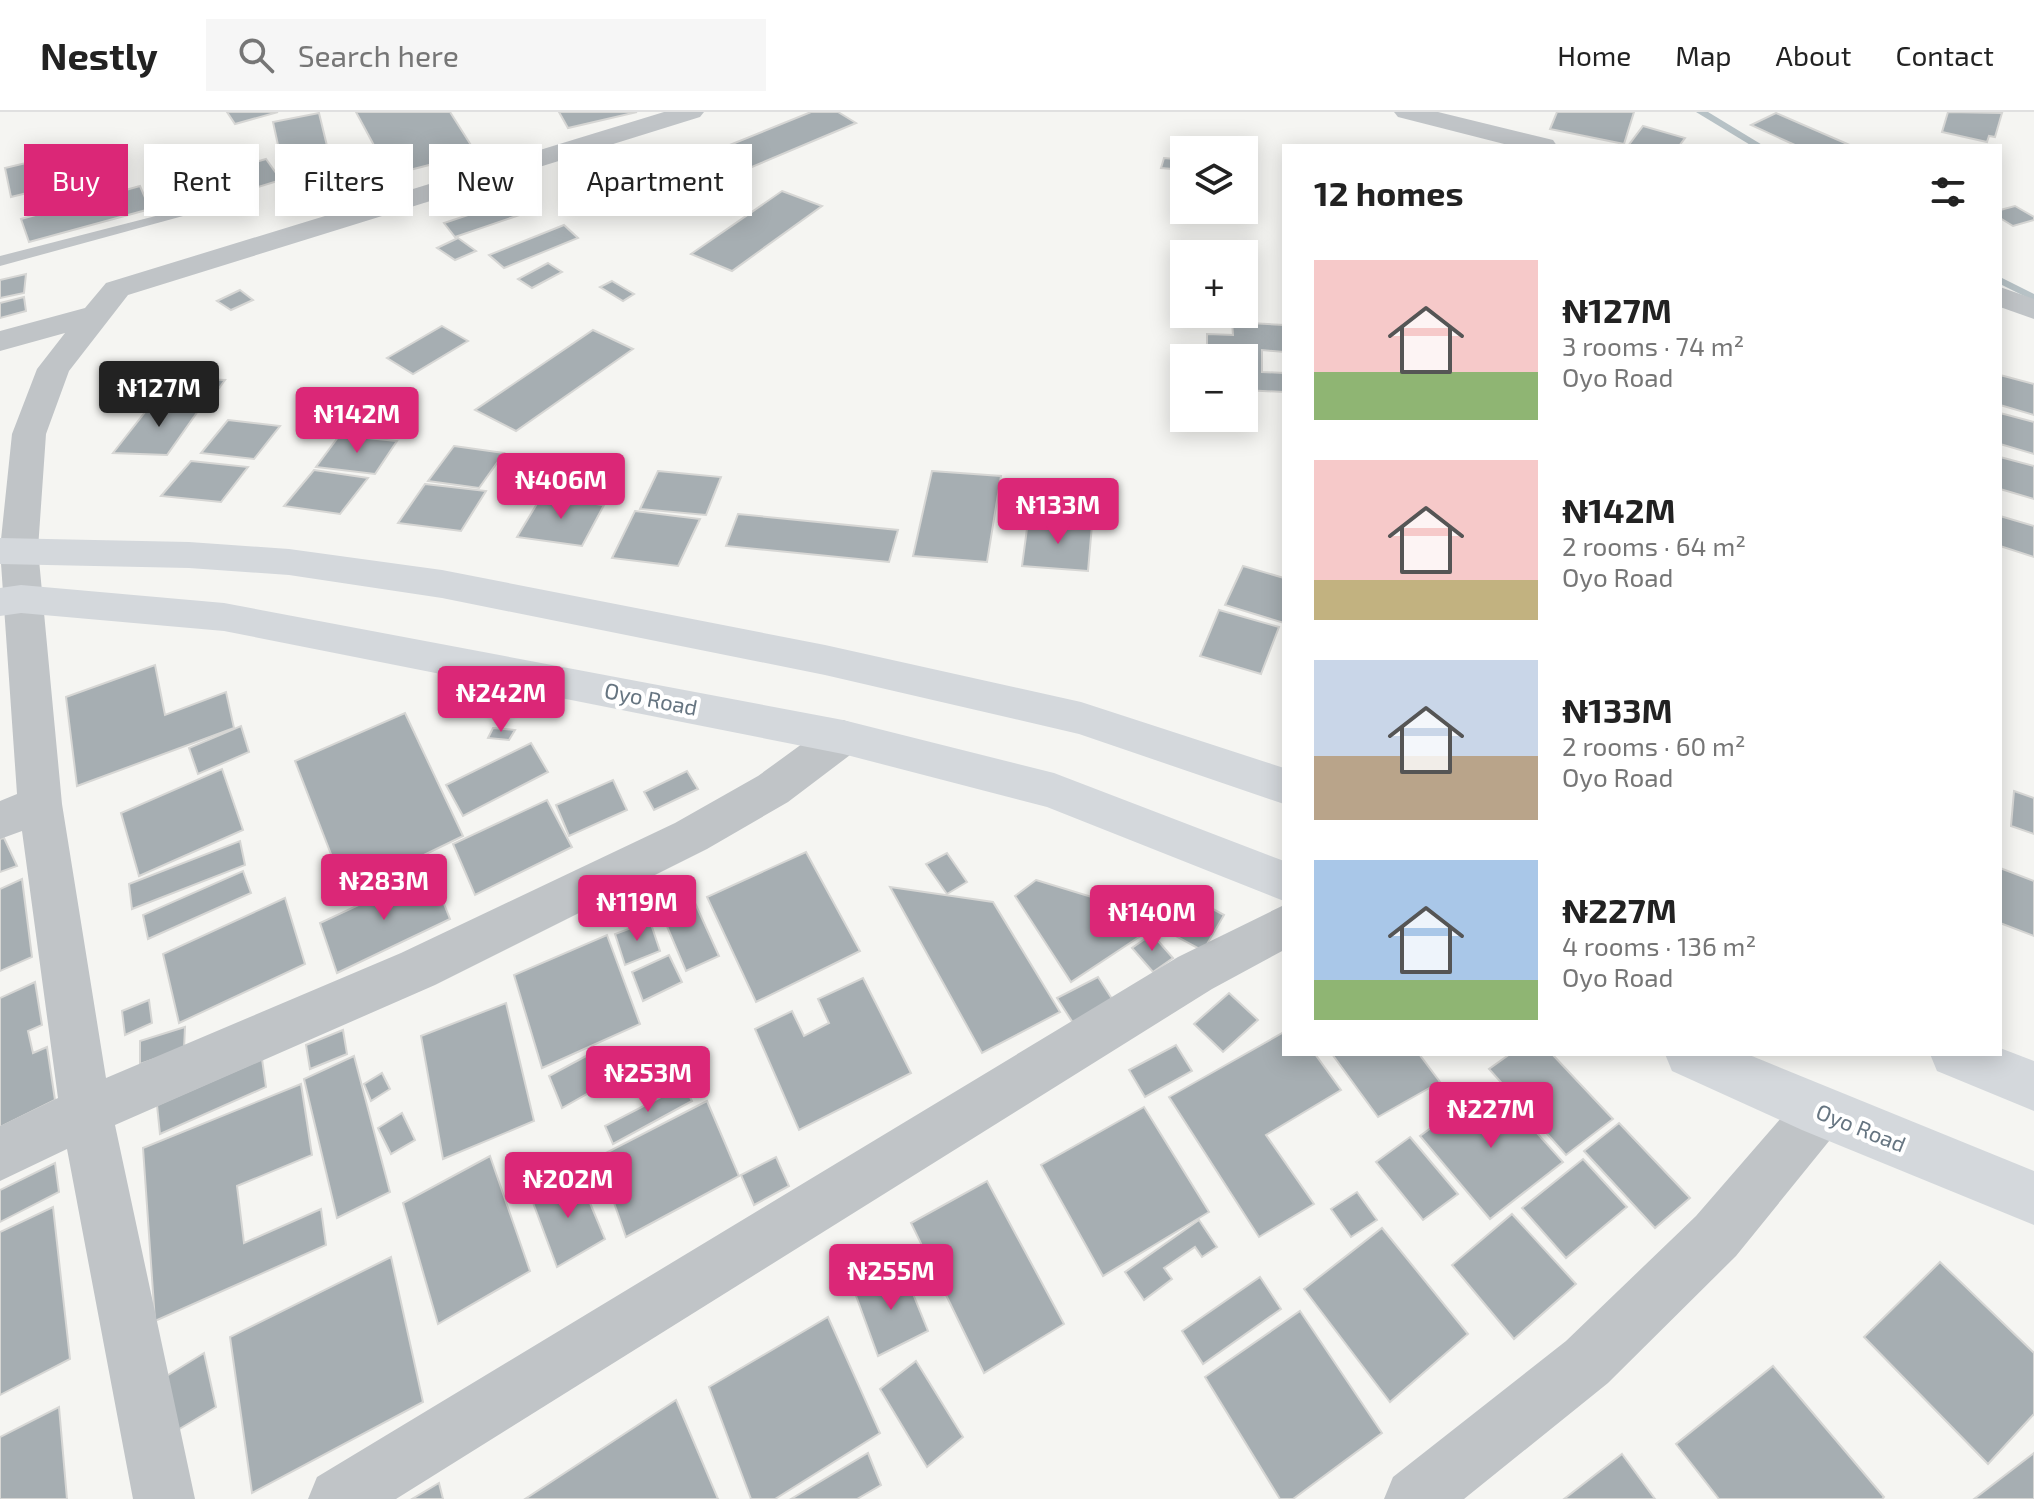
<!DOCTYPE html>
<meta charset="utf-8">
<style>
body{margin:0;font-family:"Exo 2",sans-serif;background:#f6f6f6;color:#222;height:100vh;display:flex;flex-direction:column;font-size:30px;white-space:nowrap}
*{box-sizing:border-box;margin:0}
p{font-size:26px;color:#767676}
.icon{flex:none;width:44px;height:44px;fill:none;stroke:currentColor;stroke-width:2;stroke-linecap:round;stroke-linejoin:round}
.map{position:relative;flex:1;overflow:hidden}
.details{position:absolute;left:1282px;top:32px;width:720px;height:912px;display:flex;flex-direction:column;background:#fff;border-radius:0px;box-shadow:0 4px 20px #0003}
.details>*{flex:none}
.banner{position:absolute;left:24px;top:32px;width:760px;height:72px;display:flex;gap:16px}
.fabs{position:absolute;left:1170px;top:24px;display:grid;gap:16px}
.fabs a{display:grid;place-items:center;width:88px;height:88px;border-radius:0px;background:#fff;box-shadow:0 4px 20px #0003;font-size:40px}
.price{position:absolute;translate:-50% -68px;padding:0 18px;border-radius:8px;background:#db2777;color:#fff;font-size:26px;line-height:52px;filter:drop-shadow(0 2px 4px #0008)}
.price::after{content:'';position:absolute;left:50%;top:48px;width:24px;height:18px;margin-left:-12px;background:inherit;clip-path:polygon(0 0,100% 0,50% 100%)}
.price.current{background:#222;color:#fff}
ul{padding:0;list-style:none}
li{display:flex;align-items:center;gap:24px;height:200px;padding:0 32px}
li span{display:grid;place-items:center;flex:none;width:224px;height:160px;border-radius:0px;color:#555}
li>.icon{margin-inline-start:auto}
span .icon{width:96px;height:96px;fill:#fffc;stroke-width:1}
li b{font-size:34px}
h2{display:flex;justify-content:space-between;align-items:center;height:96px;padding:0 32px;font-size:34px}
.pill{padding:0 28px;border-radius:0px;background:#fff;box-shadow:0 4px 20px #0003;font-size:28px;line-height:72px}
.pill.current{background:#db2777;color:#fff}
header{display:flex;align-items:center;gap:48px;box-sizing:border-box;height:112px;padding:0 40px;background:#fff;border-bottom:2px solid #e0e0e0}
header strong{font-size:38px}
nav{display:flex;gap:44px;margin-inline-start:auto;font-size:28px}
.search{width:560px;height:72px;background:#f6f6f6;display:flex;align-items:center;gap:20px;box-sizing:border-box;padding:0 28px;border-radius:0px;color:#767676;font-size:30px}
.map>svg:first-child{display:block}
</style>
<header>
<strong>Nestly</strong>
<div class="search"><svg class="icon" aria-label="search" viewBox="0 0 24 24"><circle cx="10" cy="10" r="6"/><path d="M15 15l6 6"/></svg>Search here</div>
<nav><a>Home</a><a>Map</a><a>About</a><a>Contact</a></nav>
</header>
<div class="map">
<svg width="2034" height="1387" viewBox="0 0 2034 1387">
<rect width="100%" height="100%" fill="#f5f5f2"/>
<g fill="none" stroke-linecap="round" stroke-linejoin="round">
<!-- stream -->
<g fill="#b7c2c6" fill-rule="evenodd">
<polygon points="1696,0 1708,0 1764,34 1752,34"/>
<polygon points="2000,165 2034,182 2034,189 2000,172"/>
</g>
</g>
<!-- building -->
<g fill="#a6aeb2" stroke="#d6d6d4" stroke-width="2">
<polygon points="227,0 278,0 235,12"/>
<polygon points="356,0 450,0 476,41 390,63"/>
<polygon points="559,0 637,0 568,16"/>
<polygon points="811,0 838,0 856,11 728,65 700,45"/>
<polygon points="1557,0 1634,0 1624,32 1550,17"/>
<polygon points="1948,0 2002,1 1995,25 1989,24 1987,30 1942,20"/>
<polygon points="319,1 328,38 281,47 273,10"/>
<polygon points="1776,1 1852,34 1797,34 1751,13"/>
<polygon points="1643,14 1685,26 1679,34 1628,34"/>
<polygon points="81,38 88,66 11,85 5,56"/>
<polygon points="615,45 622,51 575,68 568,62"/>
<polygon points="1164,46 1184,48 1184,58 1161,56"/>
<polygon points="266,47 281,68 166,103 153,80"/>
<polygon points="127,59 127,70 96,76 96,65"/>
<polygon points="647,62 664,72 652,78 635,67"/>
<polygon points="140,74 150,97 29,130 21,107"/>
<polygon points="782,79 822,94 732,159 691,142"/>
<polygon points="605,81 613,88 586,99 578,92"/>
<polygon points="525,84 537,97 455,125 444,111"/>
<polygon points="2015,94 2034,105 2034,108 2013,114 2000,106 2000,98"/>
<polygon points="564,113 578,126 504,156 489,143"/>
<polygon points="458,126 476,139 455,148 437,136"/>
<polygon points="548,151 562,160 532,176 518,167"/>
<polygon points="26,162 24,181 0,186 0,168"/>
<polygon points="612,169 634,182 623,189 600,175"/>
<polygon points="240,178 253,188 231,198 217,189"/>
<polygon points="24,185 26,199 0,206 0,191"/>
<polygon points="1232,210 1284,213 1284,240 1262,238 1262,260 1284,261 1284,280 1244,278 1244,246 1207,246 1207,222 1233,223"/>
<polygon points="442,214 468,229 413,262 387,246"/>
<polygon points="593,218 633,237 516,319 475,298"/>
<polygon points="2000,263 2034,272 2034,303 2000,293"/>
<polygon points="174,266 199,267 225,268 211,287 159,286"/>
<polygon points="153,290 203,292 167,343 113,341"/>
<polygon points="2000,301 2034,310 2034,342 2000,332"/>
<polygon points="228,308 280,314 254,347 201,341"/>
<polygon points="339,324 367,326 397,329 375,362 316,355"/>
<polygon points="454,334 504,341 479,376 428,369"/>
<polygon points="2000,345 2034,354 2034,387 2000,377"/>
<polygon points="567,348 618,357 597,389 544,380"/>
<polygon points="191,349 248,355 221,390 161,384"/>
<polygon points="314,358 368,366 340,402 284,394"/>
<polygon points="658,359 721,365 706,403 640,397"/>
<polygon points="932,359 1001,364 987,450 913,444"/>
<polygon points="1027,367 1093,368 1093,407 1025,405"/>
<polygon points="425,372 486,379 461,419 398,411"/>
<polygon points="541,385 604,393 582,434 517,425"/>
<polygon points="635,399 700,407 678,454 612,446"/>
<polygon points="738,402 898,418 889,450 726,434"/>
<polygon points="2000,404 2034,414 2034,445 2000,434"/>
<polygon points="1028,409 1092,413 1088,459 1022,454"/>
<polygon points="1243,454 1284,466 1284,511 1225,493"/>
<polygon points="1219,498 1279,515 1261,562 1200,544"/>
<polygon points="155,553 165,603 226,580 234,616 77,674 66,585"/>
<polygon points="405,601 463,724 346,781 295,649"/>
<polygon points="241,614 249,640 198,662 189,636"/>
<polygon points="493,616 515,618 509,628 488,626"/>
<polygon points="531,631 548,660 463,704 446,673"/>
<polygon points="222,657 243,718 139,764 121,701"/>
<polygon points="687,659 698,677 654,698 644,680"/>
<polygon points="613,668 627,698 569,724 556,693"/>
<polygon points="2014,679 2034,686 2034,722 2011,714"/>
<polygon points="547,688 572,735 475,783 453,732"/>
<polygon points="4,726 17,754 0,760 0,727"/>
<polygon points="240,729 245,753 132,797 129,772"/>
<polygon points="806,740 860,839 756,890 707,785"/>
<polygon points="947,741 967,770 947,782 926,752"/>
<polygon points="2000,756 2034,769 2034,824 2000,811"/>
<polygon points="243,759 251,781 148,827 143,803"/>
<polygon points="431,759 450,807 337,861 320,811"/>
<polygon points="22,767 32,845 0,859 0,777"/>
<polygon points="1036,768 1141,800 1145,821 1071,870 1015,784"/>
<polygon points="1170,774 1224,803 1203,839 1148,809"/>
<polygon points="890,775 993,790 1060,900 982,941"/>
<polygon points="285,786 305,852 179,911 163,842"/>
<polygon points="695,791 719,844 686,859 663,805"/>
<polygon points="650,809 660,839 625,853 615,822"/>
<polygon points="1152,822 1173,846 1153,860 1132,836"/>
<polygon points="607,823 640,912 542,956 514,863"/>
<polygon points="669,843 682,870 643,889 632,860"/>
<polygon points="1098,865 1116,893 1075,914 1057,886"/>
<polygon points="863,866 911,961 799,1018 755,917 792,899 804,924 829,911 818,887"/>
<polygon points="35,870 42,913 28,919 33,941 47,935 55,988 0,1015 0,886"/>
<polygon points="1229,881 1258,908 1223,940 1194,912"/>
<polygon points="149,888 152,911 125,923 122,899"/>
<polygon points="506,891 534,1009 443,1047 421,924"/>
<polygon points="185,915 184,937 140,952 140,929"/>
<polygon points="343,918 347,942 310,957 306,933"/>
<polygon points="1284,920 1284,942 1315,942 1341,978 1266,1023 1314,1092 1259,1125 1169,985"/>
<polygon points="1176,933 1192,959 1145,985 1129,958"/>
<polygon points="601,936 615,966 562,996 549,964"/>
<polygon points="1332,942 1419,942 1440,970 1378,1005"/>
<polygon points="1510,942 1552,942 1613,1007 1566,1043 1489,957"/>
<polygon points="354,944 390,1080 337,1106 304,967"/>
<polygon points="262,947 266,975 160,1022 157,993"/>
<polygon points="382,961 390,977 371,989 364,972"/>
<polygon points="1492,971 1563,1050 1490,1107 1420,1024"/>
<polygon points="301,972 312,1043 237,1074 244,1131 321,1097 326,1133 155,1209 143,1036"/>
<polygon points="684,973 692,989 613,1032 605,1014"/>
<polygon points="707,989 739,1064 626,1125 598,1045"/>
<polygon points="1144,995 1209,1100 1103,1164 1041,1053"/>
<polygon points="402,1001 415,1028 391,1042 378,1016"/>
<polygon points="1619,1011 1690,1086 1655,1116 1584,1039"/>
<polygon points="1410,1025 1458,1082 1423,1108 1376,1050"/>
<polygon points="490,1044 530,1159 438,1212 403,1091"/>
<polygon points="776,1045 789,1074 754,1093 741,1063"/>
<polygon points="1583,1047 1627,1095 1566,1146 1522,1096"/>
<polygon points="55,1051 59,1080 0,1110 0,1078"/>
<polygon points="578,1062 605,1127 557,1155 532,1088"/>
<polygon points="987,1069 1064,1212 984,1261 911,1111"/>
<polygon points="1357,1080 1377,1108 1351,1125 1331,1097"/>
<polygon points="53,1095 70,1247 0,1283 0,1120"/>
<polygon points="1512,1102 1576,1172 1514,1227 1452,1153"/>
<polygon points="1199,1108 1217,1135 1202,1145 1195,1135 1164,1156 1172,1167 1144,1188 1125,1160"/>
<polygon points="1382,1116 1468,1222 1390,1290 1304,1177"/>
<polygon points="391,1145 423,1290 252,1381 230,1225"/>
<polygon points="1940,1150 2034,1241 2034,1302 1988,1352 1864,1225"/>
<polygon points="903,1157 928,1219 878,1244 855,1181"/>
<polygon points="1260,1165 1281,1197 1203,1252 1182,1219"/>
<polygon points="1300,1199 1382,1321 1293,1387 1280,1387 1205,1265"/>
<polygon points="828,1205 880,1321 775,1387 751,1387 709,1275"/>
<polygon points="204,1241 216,1295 176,1319 165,1265"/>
<polygon points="916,1249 963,1325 927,1355 880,1277"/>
<polygon points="1773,1254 1884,1385 1882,1387 1719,1387 1676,1332"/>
<polygon points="676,1288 718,1387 525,1387"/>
<polygon points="59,1295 67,1387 0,1387 0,1325"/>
<polygon points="868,1341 881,1373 857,1387 791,1387"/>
<polygon points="2034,1341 2034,1387 1974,1387"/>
<polygon points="1622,1342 1655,1387 1564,1387"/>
<polygon points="439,1371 443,1387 412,1387"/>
</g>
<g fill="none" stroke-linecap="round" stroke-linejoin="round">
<!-- service -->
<polygon fill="#c0c4c7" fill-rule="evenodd" points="214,89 227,92 0,154 0,144"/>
<!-- minor -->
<g fill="#c0c4c7" fill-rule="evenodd">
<polygon points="664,0 704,0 700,5 128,183 69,259 46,322 38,437 62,692 106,966 401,841 675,711 758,664 828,613 843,608 858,613 864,625 858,637 788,690 707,737 435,873 115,1013 195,1387 133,1387 67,1037 0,1069 0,1014 58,986 22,719 0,727 0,689 17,682 0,437 12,322 37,257 65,221 0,239 0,219 85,196 106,171"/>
<polygon points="1394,0 1438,0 1553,28 1557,34 1512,34 1398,5"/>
<polygon points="2000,175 2034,187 2034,207 2000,195"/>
<polygon points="1284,793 1284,838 1212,877 396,1387 308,1387 317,1365 1178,845"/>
<polygon points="1820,974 1838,982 1846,1000 1838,1018 1736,1144 1608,1271 1464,1387 1384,1387 1393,1365 1566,1229 1696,1104 1802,982"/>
</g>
<!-- primary -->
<g fill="#d4d8dc" fill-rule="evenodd">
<polygon points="0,426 189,430 289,437 442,458 825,533 1081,590 1284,656 1284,692 1079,622 825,563 442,486 289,463 189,456 0,452"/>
<polygon points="21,473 224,491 843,608 1054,661 1284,749 1284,789 1047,695 843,642 224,519 21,501 0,504 0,476"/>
<polygon points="2000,936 2034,949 2034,999 1937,959 1930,942 2000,942"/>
<polygon points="1665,942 1747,942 2034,1059 2034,1113 1802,1018 1672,959"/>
</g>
</g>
<g text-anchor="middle" stroke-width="8" stroke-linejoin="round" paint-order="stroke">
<!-- street labels -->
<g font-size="22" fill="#667581" stroke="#fff">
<text transform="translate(651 587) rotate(11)" y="8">Oyo Road</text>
<text transform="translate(1861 1016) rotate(22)" y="8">Oyo Road</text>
</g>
</g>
</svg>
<div class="fabs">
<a><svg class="icon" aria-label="layers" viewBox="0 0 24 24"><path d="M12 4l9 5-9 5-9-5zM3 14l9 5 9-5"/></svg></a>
<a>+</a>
<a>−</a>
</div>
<b class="price current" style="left:159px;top:317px">₦127M</b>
<b class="price" style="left:357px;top:343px">₦142M</b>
<b class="price" style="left:561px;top:409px">₦406M</b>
<b class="price" style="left:1058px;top:434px">₦133M</b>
<b class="price" style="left:501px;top:622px">₦242M</b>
<b class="price" style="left:384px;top:810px">₦283M</b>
<b class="price" style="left:637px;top:831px">₦119M</b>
<b class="price" style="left:1152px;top:841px">₦140M</b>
<b class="price" style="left:648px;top:1002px">₦253M</b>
<b class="price" style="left:1491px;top:1038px">₦227M</b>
<b class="price" style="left:568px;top:1108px">₦202M</b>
<b class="price" style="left:891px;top:1200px">₦255M</b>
<div class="banner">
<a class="pill current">Buy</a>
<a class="pill">Rent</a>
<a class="pill">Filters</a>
<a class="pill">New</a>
<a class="pill">Apartment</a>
</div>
<section class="details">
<h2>12 homes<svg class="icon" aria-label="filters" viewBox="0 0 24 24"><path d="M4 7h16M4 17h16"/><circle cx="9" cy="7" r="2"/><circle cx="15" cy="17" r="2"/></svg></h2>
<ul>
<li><span style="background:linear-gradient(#f6c9c9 70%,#8fb573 0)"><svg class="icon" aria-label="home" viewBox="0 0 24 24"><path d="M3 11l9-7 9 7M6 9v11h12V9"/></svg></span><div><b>₦127M</b><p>3 rooms · 74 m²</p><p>Oyo Road</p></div></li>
<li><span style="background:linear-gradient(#f6c9c9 75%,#c2b280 0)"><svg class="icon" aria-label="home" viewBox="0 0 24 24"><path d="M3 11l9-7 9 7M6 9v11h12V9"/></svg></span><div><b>₦142M</b><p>2 rooms · 64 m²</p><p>Oyo Road</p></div></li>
<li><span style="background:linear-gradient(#c9d6e8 60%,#b9a48a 0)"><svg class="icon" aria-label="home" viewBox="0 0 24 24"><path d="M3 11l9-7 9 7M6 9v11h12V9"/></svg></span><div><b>₦133M</b><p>2 rooms · 60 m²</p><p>Oyo Road</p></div></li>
<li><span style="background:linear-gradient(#a9c7e8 75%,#8fb573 0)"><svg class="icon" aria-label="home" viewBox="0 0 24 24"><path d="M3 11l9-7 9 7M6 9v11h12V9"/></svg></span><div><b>₦227M</b><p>4 rooms · 136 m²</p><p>Oyo Road</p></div></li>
</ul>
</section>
</div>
